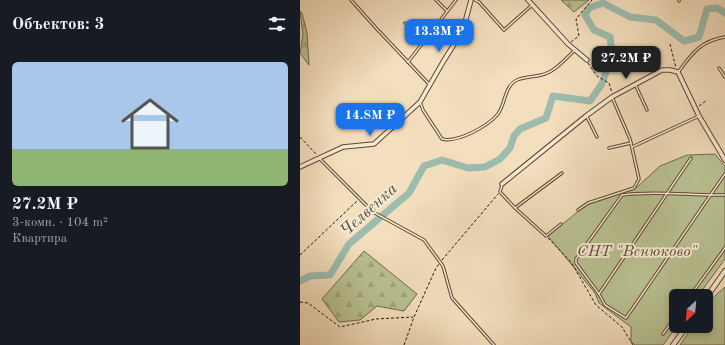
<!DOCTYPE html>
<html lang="ru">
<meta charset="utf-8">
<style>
body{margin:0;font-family:"Old Standard TT",serif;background:#242831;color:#f1f3f6;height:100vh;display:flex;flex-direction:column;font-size:15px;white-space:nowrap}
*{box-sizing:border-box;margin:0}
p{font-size:13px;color:#9ea1a6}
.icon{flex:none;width:22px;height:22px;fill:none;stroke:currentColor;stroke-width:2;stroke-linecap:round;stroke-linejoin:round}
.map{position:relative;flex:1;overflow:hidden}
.panel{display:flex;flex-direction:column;background:#171b24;width:300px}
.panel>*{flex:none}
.needle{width:26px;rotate:206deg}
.buttons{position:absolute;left:369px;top:289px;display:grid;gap:8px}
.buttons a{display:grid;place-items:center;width:44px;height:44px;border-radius:6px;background:#171b24;box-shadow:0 2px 6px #0003;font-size:20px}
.price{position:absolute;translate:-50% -34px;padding:0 9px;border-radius:8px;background:#1a73e8;color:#fff;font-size:13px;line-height:26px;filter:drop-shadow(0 1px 2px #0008)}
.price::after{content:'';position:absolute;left:50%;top:24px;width:12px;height:9px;margin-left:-6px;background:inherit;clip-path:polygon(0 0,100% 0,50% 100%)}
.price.selected{background:#222;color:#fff}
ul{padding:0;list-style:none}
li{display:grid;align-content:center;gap:8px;height:212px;padding:0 12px}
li+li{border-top:1px solid #363941}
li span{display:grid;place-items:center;height:124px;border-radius:6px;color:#555}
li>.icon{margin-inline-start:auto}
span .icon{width:72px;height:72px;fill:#fffc;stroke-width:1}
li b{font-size:17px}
h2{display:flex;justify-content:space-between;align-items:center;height:48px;padding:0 12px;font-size:17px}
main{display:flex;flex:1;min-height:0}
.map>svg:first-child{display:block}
</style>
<main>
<section class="panel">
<h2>Объектов: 3<svg class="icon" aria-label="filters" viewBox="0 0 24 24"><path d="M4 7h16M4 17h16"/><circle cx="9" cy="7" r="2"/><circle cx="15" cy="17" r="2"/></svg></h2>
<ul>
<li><span style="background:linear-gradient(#a9c7e8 70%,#8fb573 0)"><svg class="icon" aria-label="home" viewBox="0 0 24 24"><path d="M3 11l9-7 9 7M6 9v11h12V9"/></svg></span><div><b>27.2M ₽</b><p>3-комн. · 104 m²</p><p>Квартира</p></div></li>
</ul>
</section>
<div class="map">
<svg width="425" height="345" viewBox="0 0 425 345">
<defs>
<pattern id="forest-firs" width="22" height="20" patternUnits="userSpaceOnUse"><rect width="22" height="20" fill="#b9c192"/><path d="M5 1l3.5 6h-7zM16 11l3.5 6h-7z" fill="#9fa57c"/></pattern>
</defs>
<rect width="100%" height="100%" fill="#f3debd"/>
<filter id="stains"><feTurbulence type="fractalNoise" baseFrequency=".005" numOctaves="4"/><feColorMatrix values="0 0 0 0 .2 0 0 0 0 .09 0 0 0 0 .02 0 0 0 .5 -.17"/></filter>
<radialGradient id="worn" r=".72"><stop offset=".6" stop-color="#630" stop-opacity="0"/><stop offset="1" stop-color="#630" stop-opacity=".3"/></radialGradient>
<!-- green -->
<g fill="#b9c192" stroke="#726a49">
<polygon points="415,154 425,166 425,259 398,296 376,296 377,326 363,345 335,345 331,342 331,327 299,303 295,293 248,236 286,205 336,188 360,166 387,155"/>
<path d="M 425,287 L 425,345 L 380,345 L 393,326 L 406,326 C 406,302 407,303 425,287 Z"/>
</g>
<!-- forest -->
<g fill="url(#forest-firs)" stroke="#726a49">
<polygon points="261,0 289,0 274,12"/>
<polygon points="0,11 2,13 7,33 9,65 0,53 3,35"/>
<polygon points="64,251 117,294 104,311 77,306 60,320 39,322 22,299"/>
</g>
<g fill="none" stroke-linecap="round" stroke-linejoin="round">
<!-- river -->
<polyline stroke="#9cbcae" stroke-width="7" points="0,281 10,276 30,275 49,244 109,193 124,166 142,160 168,168 185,167 200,159 210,148 214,136 220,129 246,118 253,96 290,101 302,84 312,53 310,37 294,30 285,15 289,8 303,3 330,17 356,20 384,41 399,37 407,9 417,8 425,13"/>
<!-- service casing -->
<g stroke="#5e462f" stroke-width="3.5">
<g id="service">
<polyline points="51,0 76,28 129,84"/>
<polyline points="136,0 147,11"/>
<polyline points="175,0 179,2 204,30 231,6"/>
<polyline points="379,0 379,1"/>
<polyline points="105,23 125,39"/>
<polyline points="108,62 156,0"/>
<polyline points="419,68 425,77"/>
<path d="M 379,71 C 393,52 401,41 425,37"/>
<polyline points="336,86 347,110"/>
<path d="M 120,102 L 123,110 L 142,139 C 158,143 188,126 198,114 C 206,103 204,86 217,80 C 224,77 234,77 241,75 C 255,72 265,59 275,50"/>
<polyline points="287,117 297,137"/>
<polyline points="332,147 399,116"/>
<polyline points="309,148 331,143"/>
<polyline points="19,158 73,212 124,240 143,266 152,298 194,345"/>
<path d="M 425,174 L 326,318 L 305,305 L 299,294 L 276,263 L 276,259 L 322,195 C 356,190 391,196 425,195"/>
<polyline points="202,185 200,192 215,208 246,236 261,224"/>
<polyline points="215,208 262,173"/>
<polyline points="278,210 288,203 334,188 339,179 330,139 312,97"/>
<polyline points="299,294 391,158"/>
<polyline points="390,296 425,248"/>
<polyline points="363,334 376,316"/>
</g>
</g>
<!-- minor casing -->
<g stroke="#5e462f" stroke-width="5.5">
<g id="minor">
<polyline points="228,0 268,44 287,60"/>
<polyline points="0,167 43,147 74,144 120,102 143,62 163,30 171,0"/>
<polyline points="202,184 286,116 312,97 362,70 370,70 378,72 399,116 425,160"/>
</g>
</g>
<!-- tertiary casing -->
<g stroke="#5e462f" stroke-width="6">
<g id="tertiary">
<polyline points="406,298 425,271"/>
<polyline points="373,345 387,326"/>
</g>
</g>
<!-- path -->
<g stroke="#2c1400" stroke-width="1" stroke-dasharray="3 2" stroke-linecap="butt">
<polyline points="271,42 279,36 276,19 292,0"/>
<polyline points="370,44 376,68"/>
<polyline points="288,63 297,76 309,83 312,93"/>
<polyline points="399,106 407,100"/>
<polyline points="0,137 17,155"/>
<polyline points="248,238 271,262 296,305 322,327 333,345"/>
<polyline points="0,255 57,201"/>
<polyline points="142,260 198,194"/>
<polyline points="0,302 8,303 40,327 76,319 113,317"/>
<polyline points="104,345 114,317 136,268 139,264"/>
</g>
<!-- service -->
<use href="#service" stroke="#f7ead4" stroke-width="1.5"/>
<!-- minor -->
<use href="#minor" stroke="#f7ead4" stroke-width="3.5"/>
<!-- tertiary -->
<use href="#tertiary" stroke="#f7ead4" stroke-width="4"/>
</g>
<g text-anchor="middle" stroke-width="4" stroke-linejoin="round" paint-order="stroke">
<!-- park labels -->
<g font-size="16" font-style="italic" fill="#5d5133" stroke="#f7ead4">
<text x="337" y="256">СНТ "Венюково"</text>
</g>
<!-- water labels -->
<g font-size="17" font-style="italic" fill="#534f3d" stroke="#f7ead4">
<text transform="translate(68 209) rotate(-42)" y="6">Челвенка</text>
</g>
</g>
<rect width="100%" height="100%" filter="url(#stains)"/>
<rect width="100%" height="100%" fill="url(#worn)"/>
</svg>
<div class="buttons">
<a><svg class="needle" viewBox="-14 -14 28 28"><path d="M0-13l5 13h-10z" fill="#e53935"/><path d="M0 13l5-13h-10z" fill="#9ea1a6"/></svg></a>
</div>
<b class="price" style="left:139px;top:53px">13.3M ₽</b>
<b class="price selected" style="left:326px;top:80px">27.2M ₽</b>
<b class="price" style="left:70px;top:137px">14.8M ₽</b>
</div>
</main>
